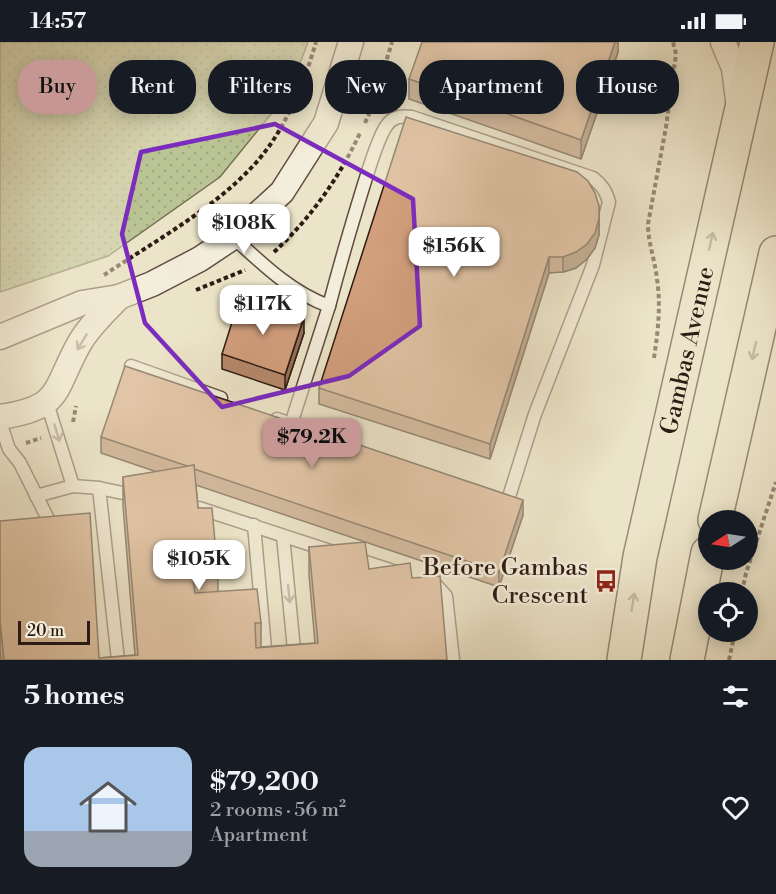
<!DOCTYPE html>
<meta charset="utf-8">
<style>
body{margin:0;font-family:"Libre Bodoni",serif;background:#20242c;color:#f1f3f6;height:100vh;display:flex;flex-direction:column;font-size:22px;white-space:nowrap}
*{box-sizing:border-box;margin:0}
p{font-size:20px;color:#9ea1a6}
.icon{flex:none;width:33px;height:33px;fill:none;stroke:currentColor;stroke-width:2;stroke-linecap:round;stroke-linejoin:round}
.map{position:relative;height:618px;overflow:hidden}
.sheet{display:flex;flex-direction:column;background:#171b24;flex:1}
.sheet>*{flex:none}
.top-card{position:absolute;left:18px;top:18px;width:741px;height:54px;display:flex;gap:12px}
.needle{width:39px;rotate:258deg}
.controls{position:absolute;left:698px;top:468px;display:grid;gap:12px}
.controls a{display:grid;place-items:center;width:60px;height:60px;border-radius:50%;background:#171b24;box-shadow:0 3px 15px #0003;font-size:30px}
.scale{position:absolute;left:18px;bottom:15px;width:72px;box-sizing:border-box;padding-left:6px;border:3px solid #2e1b13;border-top:0;font-size:16px;line-height:21px;white-space:nowrap;color:#2e1b13;-webkit-text-stroke:4px #f3eddb;paint-order:stroke}
.price{position:absolute;translate:-50% -51px;padding:0 14px;border-radius:12px;background:#fff;color:#222;font-size:20px;line-height:39px;filter:drop-shadow(0 2px 3px #0008)}
.price::after{content:'';position:absolute;left:50%;top:36px;width:18px;height:14px;margin-left:-9px;background:inherit;clip-path:polygon(0 0,100% 0,50% 100%)}
.price.on{background:#c59692;color:#111}
ul{padding:0;list-style:none}
li{display:flex;align-items:center;gap:18px;height:150px;padding:0 24px}
li span{display:grid;place-items:center;flex:none;width:168px;height:120px;border-radius:18px;color:#555}
li>.icon{margin-inline-start:auto}
span .icon{width:72px;height:72px;fill:#fffc;stroke-width:1}
li b{font-size:26px}
h2{display:flex;justify-content:space-between;align-items:center;height:72px;padding:0 24px;font-size:26px}
.chip{padding:0 21px;border-radius:24px;background:#171b24;box-shadow:0 3px 15px #0003;font-size:21px;line-height:54px}
.chip.on{background:#c59692;color:#111}
.status{display:flex;justify-content:space-between;align-items:center;height:42px;padding:0 30px;background:#171b24;direction:ltr}
.status svg{height:16px;fill:currentColor}
.map>svg:first-child{display:block}
</style>
<div class="status"><b>14:57</b><svg viewBox="0 0 49 12"><path d="M0 12V9h3v3zM5 12V6h3v6zM10 12V3h3v9zM15 12V0h3v12zM26 1h20v11H26zM47 4h2v5h-2z"/></svg></div>
<div class="map">
<svg width="776" height="618" viewBox="0 0 776 618">
<defs>
<pattern id="grass-dots" width="8" height="8" patternUnits="userSpaceOnUse" patternTransform="scale(1.5)"><rect width="8" height="8" fill="#bac494"/><path d="M2 2h.1M6 6h.1" fill="none" stroke="#a0a87f" stroke-width="1.8" stroke-linecap="round"/></pattern>
</defs>
<rect width="100%" height="100%" fill="#ece4c8"/>
<filter id="stains"><feTurbulence type="fractalNoise" baseFrequency=".00333" numOctaves="4"/><feColorMatrix values="0 0 0 0 .2 0 0 0 0 .09 0 0 0 0 .02 0 0 0 .5 -.17"/></filter>
<radialGradient id="worn" r=".72"><stop offset=".6" stop-color="#630" stop-opacity="0"/><stop offset="1" stop-color="#630" stop-opacity=".3"/></radialGradient>
<!-- grass -->
<polygon fill="url(#grass-dots)" stroke="#747054" stroke-width="1.5" points="0,0 308,0 289,50 220,135 108,214 0,250"/>
<g fill="none" stroke-linecap="round" stroke-linejoin="round">
<!-- service casing -->
<g stroke="#5e4d40" stroke-width="15">
<g id="service">
<path d="M 233,195 C 261,221 292,251 329,264 L 291,382 L 277,377"/>
<path d="M 329,264 C 340,222 352,181 365,139 C 370,124 378,95 387,83 C 393,74 402,74 412,75 L 593,136 C 602,143 606,149 609,160 L 593,223 L 535,372 L 507,461 L 500,459"/>
<polyline points="131,324 221,356"/>
<polyline points="47,361 73,444"/>
<polyline points="0,380 9,407 20,421 54,489"/>
<polyline points="99,446 118,618"/>
<polyline points="36,454 73,444 99,446 137,454"/>
<polyline points="199,466 330,509"/>
<polyline points="254,483 266,618"/>
<polyline points="283,494 295,618"/>
<polyline points="353,516 396,530"/>
<polyline points="427,540 436,543 446,554 453,618"/>
</g>
</g>
<!-- minor casing -->
<g stroke="#5e4d40" stroke-width="27">
<g id="minor">
<polyline points="723,0 734,26 738,58"/>
<polyline points="0,295 82,261 119,255 152,242 200,217 233,195 282,150 326,81 351,0"/>
<path d="M 0,375 C 62,366 53,349 79,302 C 89,284 105,270 119,255"/>
</g>
</g>
<!-- primary casing -->
<g stroke="#2e1b13" stroke-width="36">
<g id="primary">
<polyline points="715,478 776,211"/>
<path id="s1" d="M 624,618 L 640,515 L 757,0"/>
<polyline points="687,618 708,511"/>
</g>
</g>
<!-- path -->
<g stroke="#2e1b13" stroke-width="4" stroke-dasharray="4.5 3" stroke-linecap="butt">
<polyline points="365,81 373,63 392,0"/>
<path d="M 274,210 C 311,176 339,136 360,91"/>
<path d="M 104,233 C 152,201 213,167 252,125 C 283,93 304,42 316,0"/>
<polyline points="196,248 245,228"/>
<path d="M 654,316 C 658,289 661,264 657,237 C 655,218 648,201 648,182 L 666,85 L 676,12 L 673,0"/>
<polyline points="73,380 76,364"/>
<polyline points="26,401 41,396"/>
<polyline points="742,550 746,531 776,440"/>
<polyline points="729,618 735,590"/>
</g>
<!-- service -->
<use href="#service" stroke="#f3eddb" stroke-width="12"/>
<!-- minor -->
<use href="#minor" stroke="#f3eddb" stroke-width="24"/>
<!-- primary -->
<use href="#primary" stroke="#ece4c8" stroke-width="33"/>
</g>
<!-- wall -->
<g fill="#b5896c" stroke="#2e1b13" stroke-width="1.5">
<polygon points="618,0 618,10 581,117 409,57 409,37"/>
<polygon points="599,164 599,193 595,206 587,217 576,226 563,230 549,231 490,417 319,362 319,346"/>
<polygon points="304,291 285,348 222,327 222,312"/>
<polygon points="101,395 523,473 499,545 196,443 198,466 218,535 218,549 261,581 261,605 315,601 309,533 309,505 369,527 412,536 447,618 1,618 0,608 0,479 99,616 135,613 123,464 123,435 157,430 101,411"/>
</g>
<!-- shaded-wall -->
<g fill="#936f58" stroke="#2e1b13" stroke-width="1.5">
<polygon points="615,0 618,0 618,10 581,117 581,98"/>
<polygon points="599,177 599,193 595,206 587,217 576,226 563,230 563,215"/>
<polygon points="549,215 549,231 490,417 490,402"/>
<polygon points="304,275 304,291 285,348 285,333"/>
<polygon points="523,458 523,473 499,545 499,530"/>
</g>
<!-- building -->
<g fill="#d29f7d" stroke="#2e1b13" stroke-width="1.5">
<polygon points="422,0 615,0 581,98 409,37"/>
<polygon points="406,75 577,130 588,139 595,151 599,164 599,177 595,191 587,202 576,210 563,215 549,215 490,402 319,346"/>
<polygon points="240,255 304,275 285,333 222,312"/>
<polygon points="125,324 523,458 499,530 194,427 194,423 187,424 101,395"/>
<polygon points="194,423 198,466 212,466 218,535 193,538 195,551 257,547 261,581 255,581 256,606 318,601 309,505 365,500 369,527 410,521 412,536 440,534 447,618 4,618 0,579 0,479 90,471 99,616 138,613 123,435"/>
</g>
<!-- one-way arrows -->
<defs><path id="oneway-shaft" d="M-6 0H5M1.5-3L5.5 0L1.5 3" fill="none" stroke-width="1.6" stroke-linecap="round" stroke-linejoin="round" transform="scale(1.5)"/></defs>
<g stroke="#968a77">
<use href="#oneway-shaft" transform="translate(711 199) rotate(-77)"/>
<use href="#oneway-shaft" transform="translate(754 309) rotate(103)"/>
<use href="#oneway-shaft" transform="translate(633 560) rotate(-81)"/>
</g>
<g stroke="#9a8e81">
<use href="#oneway-shaft" transform="translate(82 300) rotate(121)"/>
<use href="#oneway-shaft" transform="translate(57 391) rotate(73)"/>
<use href="#oneway-shaft" transform="translate(289 552) rotate(84)"/>
</g>
<!-- marked area -->
<path d="M0 0H776V618H0ZM 275,82 L 413,157 L 420,284 L 349,334 L 222,365 L 145,281 L 122,192 L 141,110 Z" fill="#ece4c8" fill-opacity=".55" fill-rule="evenodd"/>
<path fill="none" stroke="#7b2cbf" stroke-width="4.5" stroke-linejoin="round" d="M 275,82 L 413,157 L 420,284 L 349,334 L 222,365 L 145,281 L 122,192 L 141,110 Z"/>
<!-- icons -->
<defs>
<g id="bus-bare" transform="scale(1.8)"><path d="M-5-6H5V4H4V6H2V4H-2V6H-4V4H-5ZM-3.5-4V0h7V-4ZM-3.5 1.2v1.5H-2V1.2ZM2 1.2v1.5H3.5V1.2Z" fill="#8f2418" stroke="#f3eddb" stroke-width="2.5" paint-order="stroke"/></g>
</defs>
<g fill-rule="evenodd">
<use href="#bus-bare" x="606" y="539"/>
</g>
<g text-anchor="middle" stroke-width="5" stroke-linejoin="round" paint-order="stroke">
<!-- street labels -->
<g font-size="24" fill="#2e1b13" stroke="#f3eddb">
<text dy="8" stroke="none"><textPath href="#s1" startOffset="316">Gambas Avenue</textPath></text>
</g>
<!-- poi labels -->
<g font-size="24" fill="#2e1b13" stroke="#f3eddb" text-anchor="end">
<text x="588" y="533">Before Gambas<tspan x="588" dy="28">Crescent</tspan></text>
</g>
</g>
<rect width="100%" height="100%" filter="url(#stains)"/>
<rect width="100%" height="100%" fill="url(#worn)"/>
</svg>
<div class="controls">
<a><svg class="needle" viewBox="-14 -14 28 28"><path d="M0-13l5 13h-10z" fill="#e53935"/><path d="M0 13l5-13h-10z" fill="#9ea1a6"/></svg></a>
<a><svg class="icon" aria-label="locate" viewBox="0 0 24 24"><circle cx="12" cy="12" r="6"/><path d="M12 2v4M12 18v4M2 12h4M18 12h4"/></svg></a>
</div>
<div class="scale">20 m</div>
<b class="price" style="left:244px;top:213px">$108K</b>
<b class="price" style="left:454px;top:236px">$156K</b>
<b class="price" style="left:263px;top:294px">$117K</b>
<b class="price on" style="left:312px;top:427px">$79.2K</b>
<b class="price" style="left:199px;top:549px">$105K</b>
<div class="top-card">
<a class="chip on">Buy</a>
<a class="chip">Rent</a>
<a class="chip">Filters</a>
<a class="chip">New</a>
<a class="chip">Apartment</a>
<a class="chip">House</a>
</div>
</div>
<section class="sheet">
<h2>5 homes<svg class="icon" aria-label="filters" viewBox="0 0 24 24"><path d="M4 7h16M4 17h16"/><circle cx="9" cy="7" r="2"/><circle cx="15" cy="17" r="2"/></svg></h2>
<ul>
<li><span style="background:linear-gradient(#a9c7e8 70%,#9aa5b1 0)"><svg class="icon" aria-label="home" viewBox="0 0 24 24"><path d="M3 11l9-7 9 7M6 9v11h12V9"/></svg></span><div><b>$79,200</b><p>2 rooms · 56 m²</p><p>Apartment</p></div><svg class="icon" aria-label="heart" viewBox="0 0 24 24"><path d="M12 20l-8-8c-3-5 5-10 8-4 3-6 11-1 8 4z"/></svg></li>
</ul>
</section>
